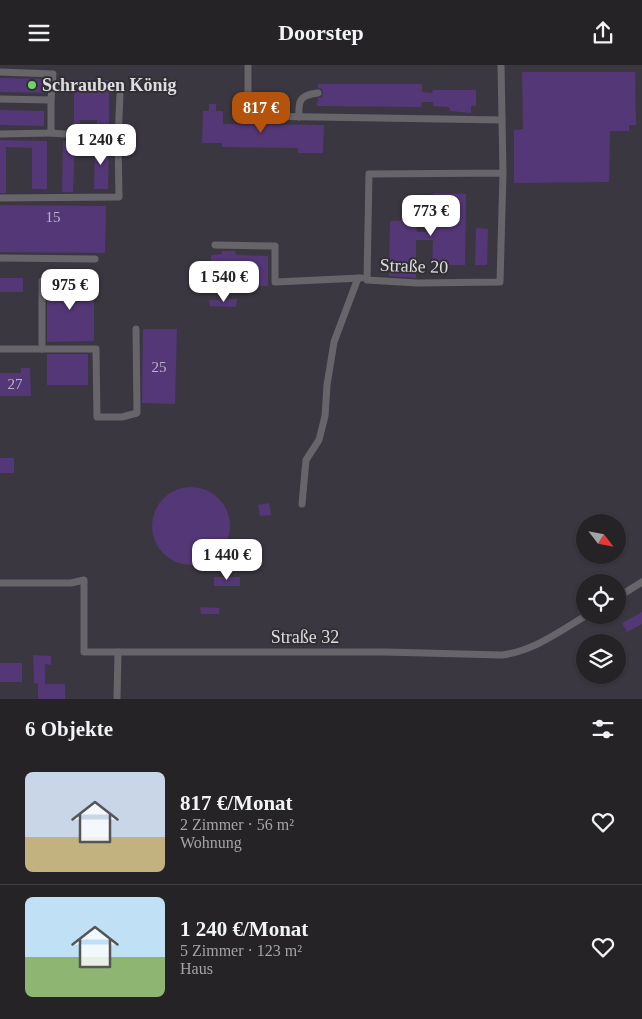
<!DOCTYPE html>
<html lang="de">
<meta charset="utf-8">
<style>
body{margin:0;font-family:"Times New Roman",serif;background:#2d2b2e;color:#f1f3f6;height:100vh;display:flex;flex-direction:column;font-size:19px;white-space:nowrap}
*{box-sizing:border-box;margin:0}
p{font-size:16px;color:#a3a4a7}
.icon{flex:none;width:28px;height:28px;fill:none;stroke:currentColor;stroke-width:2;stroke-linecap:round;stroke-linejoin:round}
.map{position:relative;height:634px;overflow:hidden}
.drawer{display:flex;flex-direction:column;background:#252326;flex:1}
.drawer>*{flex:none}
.needle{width:32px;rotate:122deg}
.fabs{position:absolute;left:576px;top:449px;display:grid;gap:10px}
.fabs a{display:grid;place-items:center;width:50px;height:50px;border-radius:50%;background:#252326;box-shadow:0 1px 4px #0004,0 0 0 1px #424043;font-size:25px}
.price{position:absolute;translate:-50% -42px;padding:0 11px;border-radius:10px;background:#fff;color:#222;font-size:16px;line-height:32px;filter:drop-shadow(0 1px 2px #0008)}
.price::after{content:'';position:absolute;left:50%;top:30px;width:15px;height:11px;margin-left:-8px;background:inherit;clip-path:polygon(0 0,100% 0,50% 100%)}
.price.on{background:#b45309;color:#fff}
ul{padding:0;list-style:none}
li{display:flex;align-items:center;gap:15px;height:125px;padding:0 25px}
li+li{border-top:1px solid #424043}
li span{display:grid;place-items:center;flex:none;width:140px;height:100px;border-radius:8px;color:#555}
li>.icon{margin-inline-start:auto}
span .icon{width:60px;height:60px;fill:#fffc;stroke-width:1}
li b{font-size:21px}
h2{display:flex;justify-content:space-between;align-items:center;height:60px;padding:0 25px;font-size:21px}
header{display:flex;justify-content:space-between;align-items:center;height:65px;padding:0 25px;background:#252326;font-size:22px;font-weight:800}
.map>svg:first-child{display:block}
</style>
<header><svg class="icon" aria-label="menu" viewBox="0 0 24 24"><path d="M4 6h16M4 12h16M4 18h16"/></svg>Doorstep<svg class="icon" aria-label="share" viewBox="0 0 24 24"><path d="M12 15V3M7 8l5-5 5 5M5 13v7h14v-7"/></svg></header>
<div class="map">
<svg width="642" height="634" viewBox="0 0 642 634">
<rect width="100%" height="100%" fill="#312f33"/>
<!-- built -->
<path fill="#3b3741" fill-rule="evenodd" d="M 0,0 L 642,0 L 642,634 L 0,634 ZM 585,458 L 618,458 L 618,490 L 585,490 ZM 585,518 L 618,518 L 618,550 L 585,550 ZM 585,578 L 618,578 L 618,610 L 585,610 Z"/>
<!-- building -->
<g fill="#543776">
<polygon points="522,7 635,7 636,60 629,60 629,66 610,66 609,117 514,118 514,65 523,64"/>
<polygon points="0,13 46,14 45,28 0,27"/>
<polygon points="74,15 109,15 109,67 97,66 97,55 80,55 80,64 74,64"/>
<polygon points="318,19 422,19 422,27 432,28 433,25 476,25 476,41 471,41 471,48 450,46 449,42 433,41 433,37 422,37 421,42 317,41 318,33 322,32 323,28 322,24 318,23"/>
<polygon points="209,39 216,39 216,46 223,46 223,59 324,60 323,88 298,88 298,83 222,82 222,78 202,78 203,46 209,46"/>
<polygon points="0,45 44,46 44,61 0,60"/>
<polygon points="0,75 47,76 47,124 32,124 32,83 6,82 6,128 0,128"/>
<polygon points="63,76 75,76 73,127 62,127"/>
<polygon points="96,77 109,78 108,124 94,124 95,78"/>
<polygon points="433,128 466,129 465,200 432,200 433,175 416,175 416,213 389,211 390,156 415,155 417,167 433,167"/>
<polygon points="0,140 106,141 105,188 0,187"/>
<polygon points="476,163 488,164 487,200 475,200"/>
<polygon points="222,186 235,186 236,190 268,191 268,221 211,221 211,190 222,189"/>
<rect x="0" y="213" width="23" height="14"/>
<polygon points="47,215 94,215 94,276 47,277"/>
<polygon points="237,234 236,242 210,241 209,235"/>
<polygon points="143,264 177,264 175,339 142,338"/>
<rect x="47" y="289" width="41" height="31"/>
<polygon points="21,303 30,303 31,331 0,331 0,308 21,308"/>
<rect x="0" y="393" width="14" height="15"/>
<circle cx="191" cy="461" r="39"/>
<polygon points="269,438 271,450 260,451 258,440"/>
<rect x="214" y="512" width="26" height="9"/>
<polygon points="200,542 219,543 219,549 201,549"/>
<polygon points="642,547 642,559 627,567 622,558"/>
<polygon points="33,590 51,591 51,600 45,599 45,619 65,619 65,634 38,634 38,619 34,618"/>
<rect x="0" y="598" width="22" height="19"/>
</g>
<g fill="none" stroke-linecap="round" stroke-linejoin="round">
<!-- minor -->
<g stroke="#67656a" stroke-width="7">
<polyline points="248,0 248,51 502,55"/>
<polyline points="501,0 503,108 500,217 417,218 367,215 369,109 503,108"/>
<polyline points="0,7 53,9 51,35"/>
<polyline points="0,34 51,35 51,68 0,69"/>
<path d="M 299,52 C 298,35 300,30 318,28"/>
<polyline points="51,68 118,73"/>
<polyline points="0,133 119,132 118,73 120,30"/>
<polyline points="215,180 275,181 275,217 361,213"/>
<polyline points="0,193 95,194"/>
<polyline points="0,284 96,284 97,352 122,352 137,348 136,264"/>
<polyline points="42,284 42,216"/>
<polyline points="302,439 306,395 319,375 325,351 327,320 334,277 358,213"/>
<path d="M 0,518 L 71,518 L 84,515 L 84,587 L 385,587 L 502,590 C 534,586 560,566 587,550"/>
<polyline points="618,532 642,517"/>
<polyline points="117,634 118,587"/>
</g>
</g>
<!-- markers -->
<circle fill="#6ed360" stroke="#312f33" stroke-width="2" cx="32" cy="20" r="5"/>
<g text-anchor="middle" stroke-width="4" stroke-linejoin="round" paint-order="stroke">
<!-- number labels -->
<g font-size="15" fill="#bbb3c5">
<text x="53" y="157">15</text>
<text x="159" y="307">25</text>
<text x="15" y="324">27</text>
</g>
<!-- poi labels -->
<g font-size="18" font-weight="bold" fill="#dddcdf" stroke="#312f33" text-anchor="start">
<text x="42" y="26">Schrauben König</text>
</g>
<!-- street labels -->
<g font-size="18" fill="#dddcdf" stroke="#312f33">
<text transform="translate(414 201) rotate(2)" y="6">Straße 20</text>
<text x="305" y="578">Straße 32</text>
</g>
</g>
</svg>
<div class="fabs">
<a><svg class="needle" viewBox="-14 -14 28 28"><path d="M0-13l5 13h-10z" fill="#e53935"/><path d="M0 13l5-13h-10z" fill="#a3a4a7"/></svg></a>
<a><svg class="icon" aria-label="locate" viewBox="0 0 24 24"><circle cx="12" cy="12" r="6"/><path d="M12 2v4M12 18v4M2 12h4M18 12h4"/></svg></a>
<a><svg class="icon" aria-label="layers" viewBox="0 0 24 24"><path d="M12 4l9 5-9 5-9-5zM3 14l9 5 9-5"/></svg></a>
</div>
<b class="price on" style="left:261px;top:69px">817 €</b>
<b class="price" style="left:101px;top:101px">1 240 €</b>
<b class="price" style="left:431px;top:172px">773 €</b>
<b class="price" style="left:224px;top:238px">1 540 €</b>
<b class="price" style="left:70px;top:246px">975 €</b>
<b class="price" style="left:227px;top:516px">1 440 €</b>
</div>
<section class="drawer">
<h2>6 Objekte<svg class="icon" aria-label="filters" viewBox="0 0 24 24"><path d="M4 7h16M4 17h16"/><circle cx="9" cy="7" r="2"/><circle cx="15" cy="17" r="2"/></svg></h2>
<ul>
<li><span style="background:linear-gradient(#c9d6e8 65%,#c2b280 0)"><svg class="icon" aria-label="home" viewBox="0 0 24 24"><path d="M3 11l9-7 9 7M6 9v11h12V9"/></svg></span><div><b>817 €/Monat</b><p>2 Zimmer · 56 m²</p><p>Wohnung</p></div><svg class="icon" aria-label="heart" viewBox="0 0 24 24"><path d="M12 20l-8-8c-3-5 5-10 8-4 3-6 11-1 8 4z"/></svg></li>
<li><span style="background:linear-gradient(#bfe0f5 60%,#8fb573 0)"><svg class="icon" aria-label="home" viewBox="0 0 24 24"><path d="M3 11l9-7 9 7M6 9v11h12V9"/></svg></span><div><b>1 240 €/Monat</b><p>5 Zimmer · 123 m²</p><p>Haus</p></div><svg class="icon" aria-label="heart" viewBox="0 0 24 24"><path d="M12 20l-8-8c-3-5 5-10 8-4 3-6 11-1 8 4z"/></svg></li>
</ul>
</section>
